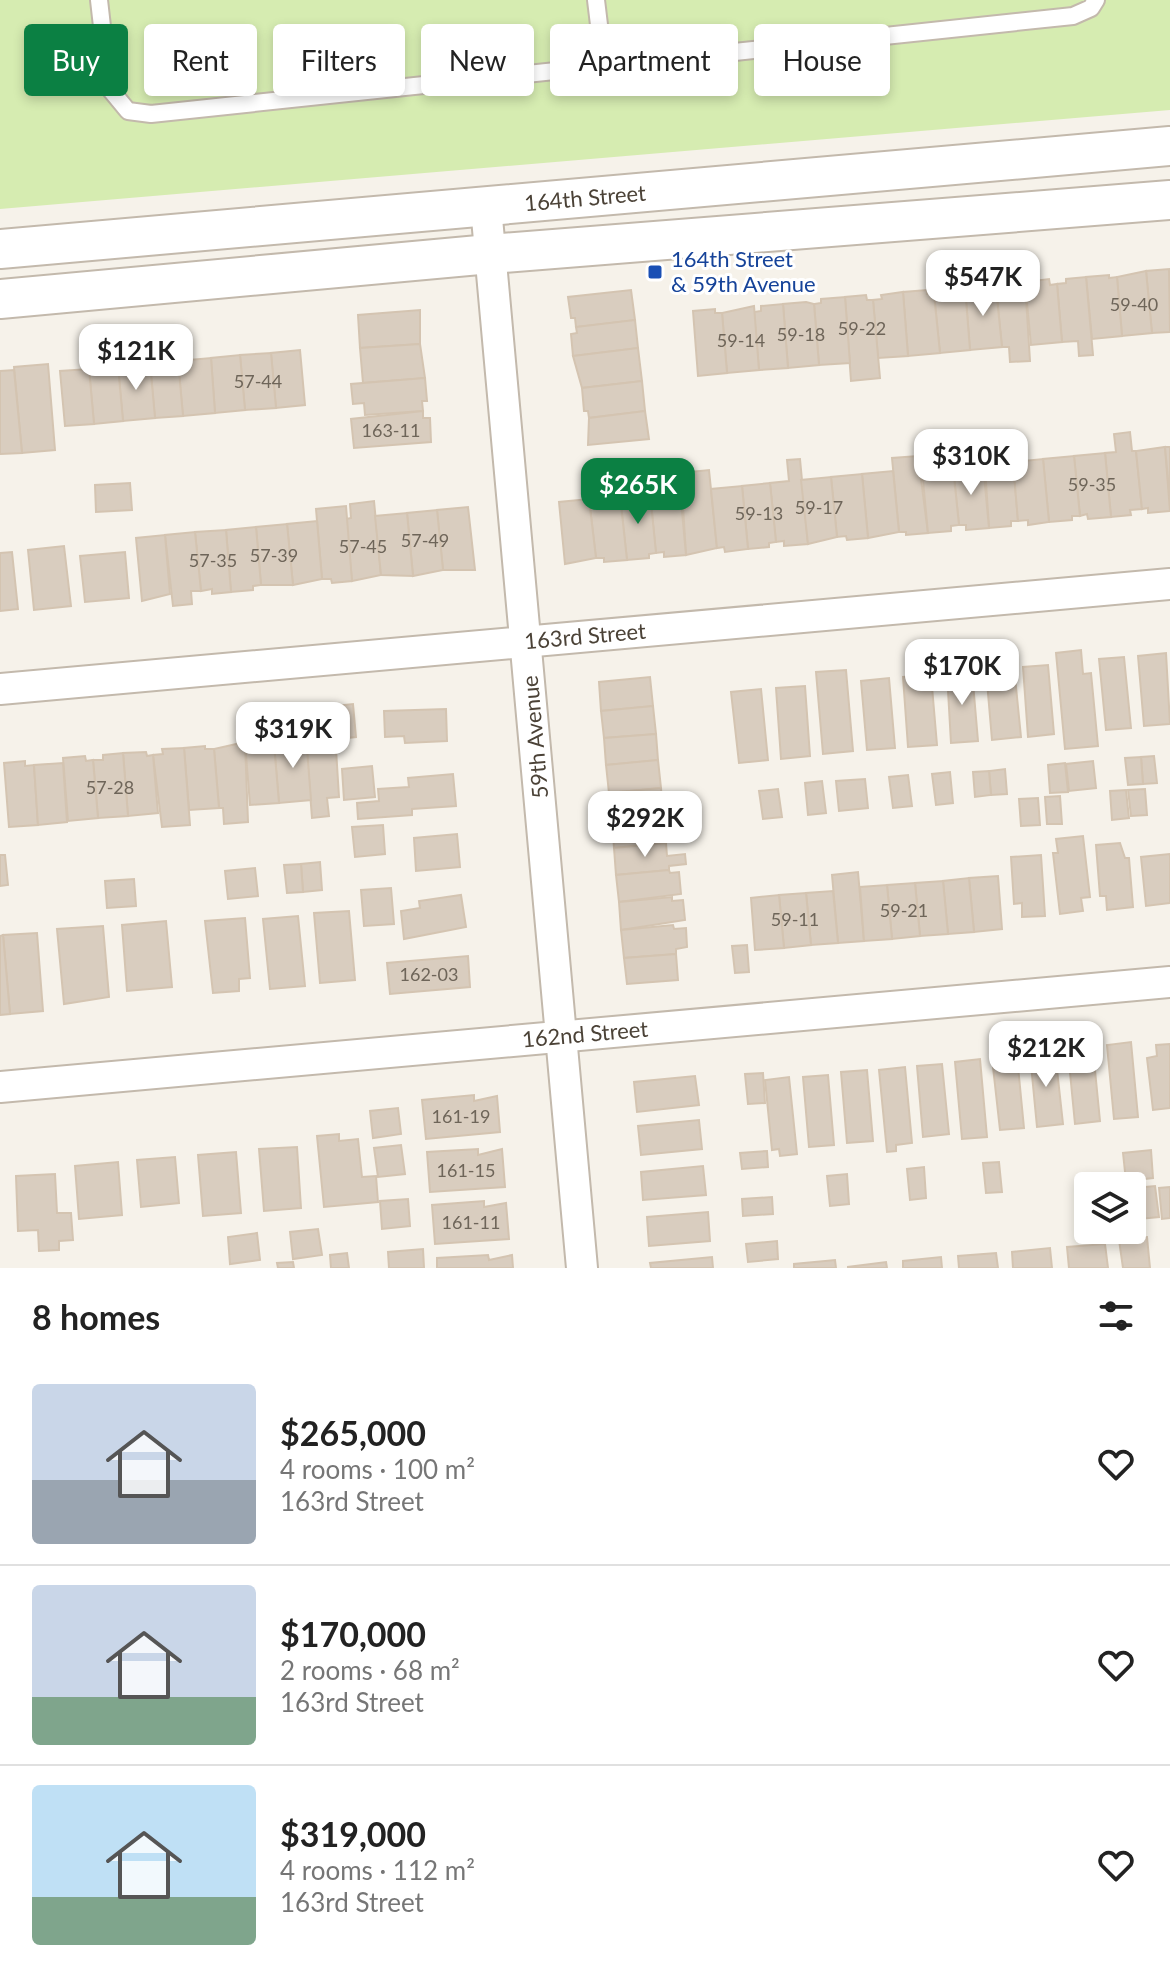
<!DOCTYPE html>
<meta charset="utf-8">
<style>
body{margin:0;font-family:Lato,sans-serif;background:#f6f6f6;color:#222;height:100vh;display:flex;flex-direction:column;font-size:30px;white-space:nowrap}
*{box-sizing:border-box;margin:0}
p{font-size:26px;color:#767676}
.icon{flex:none;width:44px;height:44px;fill:none;stroke:currentColor;stroke-width:2;stroke-linecap:round;stroke-linejoin:round}
.map{position:relative;height:1268px;overflow:hidden}
.details{display:flex;flex-direction:column;background:#fff;flex:1}
.details>*{flex:none}
.hud{position:absolute;left:24px;top:24px;width:1122px;height:72px;display:flex;gap:16px}
.buttons{position:absolute;left:1074px;top:1172px;display:grid;gap:16px}
.buttons a{display:grid;place-items:center;width:72px;height:72px;border-radius:8px;background:#fff;box-shadow:0 4px 12px #0003;font-size:40px}
.price{position:absolute;translate:-50% -68px;padding:0 18px;border-radius:16px;background:#fff;color:#222;font-size:26px;line-height:52px;filter:drop-shadow(0 2px 4px #0008)}
.price::after{content:'';position:absolute;left:50%;top:48px;width:24px;height:18px;margin-left:-12px;background:inherit;clip-path:polygon(0 0,100% 0,50% 100%)}
.price.current{background:#0b8043;color:#fff}
ul{padding:0;list-style:none}
li{display:flex;align-items:center;gap:24px;height:200px;padding:0 32px}
li+li{border-top:2px solid #e0e0e0}
li span{display:grid;place-items:center;flex:none;width:224px;height:160px;border-radius:8px;color:#555}
li>.icon{margin-inline-start:auto}
span .icon{width:96px;height:96px;fill:#fffc;stroke-width:1}
li b{font-size:34px}
h2{display:flex;justify-content:space-between;align-items:center;height:96px;padding:0 32px;font-size:34px}
.chip{padding:0 28px;border-radius:8px;background:#fff;box-shadow:0 4px 12px #0003;font-size:28px;line-height:72px}
.chip.current{background:#0b8043;color:#fff}
.map>svg:first-child{display:block}
</style>
<div class="map">
<svg width="1170" height="1268" viewBox="0 0 1170 1268">
<rect width="100%" height="100%" fill="#f6f2ea"/>
<!-- green -->
<polygon fill="#d6ecb1" points="0,0 1170,0 1170,110 0,209"/>
<!-- building -->
<g fill="#d9cdbf" stroke="#d4c4b1" stroke-width="2">
<polygon points="1169,269 1170,332 1152,333 1146,271"/>
<polygon points="1146,271 1152,333 1122,336 1117,277"/>
<polygon points="1109,275 1109,278 1117,277 1122,336 1092,339 1086,277"/>
<polygon points="1086,277 1093,355 1079,356 1078,341 1062,342 1057,284 1066,283 1066,279"/>
<polygon points="1049,279 1050,285 1057,284 1062,342 1031,345 1025,282"/>
<polygon points="1025,282 1030,361 1010,362 1009,347 1002,347 996,288"/>
<polygon points="991,285 991,289 996,288 1002,347 970,350 965,287"/>
<polygon points="965,287 970,350 940,353 934,294 941,293 941,289"/>
<polygon points="631,290 635,320 576,327 575,318 571,318 568,297"/>
<polygon points="927,290 927,294 934,294 940,353 908,356 903,292"/>
<polygon points="903,292 908,356 878,358 873,300 882,299 881,295"/>
<polygon points="866,295 867,300 873,300 880,378 851,381 845,297"/>
<polygon points="845,297 850,363 819,365 814,304 821,303 821,299"/>
<polygon points="806,302 814,304 819,365 788,368 783,304"/>
<polygon points="783,304 788,368 759,370 754,312 761,311 761,306"/>
<polygon points="754,306 759,370 727,373 722,313"/>
<polygon points="715,309 715,313 722,313 727,373 698,376 693,311"/>
<polygon points="420,310 420,344 360,348 358,315"/>
<polygon points="635,320 638,348 573,356 571,334 577,333 576,327"/>
<polygon points="420,344 425,378 363,383 360,348"/>
<polygon points="638,348 642,381 582,388 573,356"/>
<polygon points="300,350 305,405 276,408 271,353"/>
<polygon points="271,353 276,408 245,410 240,355"/>
<polygon points="240,355 245,410 215,413 211,358"/>
<polygon points="211,358 215,413 183,416 178,361"/>
<polygon points="178,361 183,416 155,418 150,363"/>
<polygon points="150,363 155,418 123,421 118,366"/>
<polygon points="48,364 55,450 22,453 14,367"/>
<polygon points="118,366 123,421 94,424 89,369"/>
<polygon points="89,369 94,424 65,426 60,371"/>
<polygon points="14,370 22,453 0,454 0,371"/>
<polygon points="425,378 427,401 422,401 423,411 365,415 364,403 353,404 351,384"/>
<polygon points="642,381 645,411 589,418 588,411 584,411 582,388"/>
<polygon points="423,411 423,418 430,418 431,442 354,448 351,419"/>
<polygon points="645,411 649,439 588,445 589,418"/>
<polygon points="1130,432 1132,451 1136,451 1142,509 1130,510 1131,515 1111,517 1105,453 1116,452 1114,434"/>
<polygon points="1165,447 1170,511 1148,513 1148,508 1142,509 1136,451"/>
<polygon points="1165,447 1170,447 1170,500"/>
<polygon points="1002,449 1003,463 1013,462 1018,521 1011,521 1011,526 989,528 984,451"/>
<polygon points="1105,453 1111,517 1088,519 1087,514 1080,516 1074,456"/>
<polygon points="918,456 928,533 906,535 906,532 899,532 892,458"/>
<polygon points="1074,456 1080,516 1072,516 1072,520 1049,522 1043,459"/>
<polygon points="800,459 808,544 784,546 784,541 776,542 770,483 789,481 787,460"/>
<polygon points="1043,459 1049,522 1028,525 1028,520 1018,521 1013,462"/>
<polygon points="983,464 989,528 966,530 966,525 959,525 953,467"/>
<polygon points="953,467 959,525 951,526 951,531 928,533 922,470"/>
<polygon points="709,470 717,548 686,555 681,473"/>
<polygon points="893,471 899,532 868,538 862,474"/>
<polygon points="862,474 868,538 847,540 846,536 837,537 831,477"/>
<polygon points="831,477 837,537 808,544 801,480"/>
<polygon points="130,483 132,510 96,512 95,485"/>
<polygon points="770,483 776,542 769,543 769,547 748,549 742,486"/>
<polygon points="742,486 748,549 725,552 724,547 717,548 711,489"/>
<polygon points="680,490 686,555 664,557 664,552 656,553 650,493"/>
<polygon points="650,493 656,553 649,554 649,558 627,560 620,496"/>
<polygon points="620,496 627,560 604,562 604,558 596,558 589,499"/>
<polygon points="589,499 596,558 565,564 559,502"/>
<polygon points="374,501 381,575 352,581 346,519 351,518 350,504"/>
<polygon points="346,506 352,581 332,583 331,579 322,579 316,509"/>
<polygon points="468,507 475,570 443,570 437,510"/>
<polygon points="437,510 443,570 413,576 407,513"/>
<polygon points="407,513 413,576 381,575 375,516"/>
<polygon points="317,521 322,579 293,585 287,524"/>
<polygon points="287,524 293,585 261,585 256,527"/>
<polygon points="256,527 261,585 253,586 253,590 231,592 226,530"/>
<polygon points="226,530 231,592 212,594 212,589 201,591 195,532"/>
<polygon points="195,532 201,591 191,591 192,604 173,606 165,535"/>
<polygon points="165,535 170,594 142,601 136,538"/>
<polygon points="64,546 71,606 34,610 28,550"/>
<polygon points="12,552 18,609 0,611 0,553"/>
<polygon points="125,552 129,598 85,602 80,556"/>
<polygon points="1081,650 1083,674 1091,673 1098,746 1065,749 1056,653"/>
<polygon points="1166,653 1170,724 1144,726 1138,656"/>
<polygon points="1124,657 1131,728 1106,730 1099,659"/>
<polygon points="1048,665 1054,734 1028,737 1023,667"/>
<polygon points="1014,667 1021,737 992,740 986,670"/>
<polygon points="846,670 853,751 823,754 816,672"/>
<polygon points="972,671 978,741 951,743 947,673"/>
<polygon points="931,675 937,745 908,747 903,677"/>
<polygon points="650,677 653,706 601,711 599,682"/>
<polygon points="889,678 895,748 867,750 861,681"/>
<polygon points="805,686 810,756 781,759 776,688"/>
<polygon points="761,689 768,760 739,763 731,692"/>
<polygon points="353,704 356,737 338,739 335,706"/>
<polygon points="653,706 656,734 604,738 601,711"/>
<polygon points="446,709 447,741 405,743 404,736 385,737 384,711"/>
<polygon points="335,733 339,797 327,798 329,816 312,818 306,741 314,740 313,735"/>
<polygon points="656,734 658,760 606,765 604,738"/>
<polygon points="306,736 311,800 279,803 274,744 282,743 282,738"/>
<polygon points="266,741 267,744 274,744 279,803 250,805 245,742"/>
<polygon points="245,742 248,822 224,824 223,808 219,808 214,749"/>
<polygon points="205,746 205,749 214,749 219,808 189,810 184,748"/>
<polygon points="184,748 190,825 162,827 153,755 163,754 162,749"/>
<polygon points="146,752 147,756 153,755 158,813 128,816 123,753"/>
<polygon points="123,753 128,816 98,818 93,760 103,760 103,755"/>
<polygon points="85,756 86,761 93,760 98,818 68,821 63,758"/>
<polygon points="1154,756 1157,783 1143,784 1141,757"/>
<polygon points="1141,757 1143,784 1128,785 1125,758"/>
<polygon points="658,760 661,788 609,793 606,765"/>
<polygon points="25,761 25,766 34,765 38,825 9,827 4,763"/>
<polygon points="1093,761 1096,788 1069,791 1066,764"/>
<polygon points="63,763 67,822 38,825 34,765"/>
<polygon points="1065,763 1068,792 1050,793 1048,765"/>
<polygon points="372,766 375,797 344,800 342,769"/>
<polygon points="1005,769 1007,794 991,795 989,771"/>
<polygon points="989,771 991,795 975,797 973,772"/>
<polygon points="950,772 953,803 936,805 932,774"/>
<polygon points="453,774 456,806 412,809 412,815 358,819 357,803 379,801 378,789 409,787 408,778"/>
<polygon points="908,775 912,806 893,808 889,777"/>
<polygon points="865,779 868,808 839,811 836,781"/>
<polygon points="822,781 826,813 808,815 805,783"/>
<polygon points="661,788 663,816 612,821 609,793"/>
<polygon points="778,789 782,817 763,819 759,791"/>
<polygon points="1145,789 1147,815 1131,816 1128,790"/>
<polygon points="1126,790 1129,818 1112,820 1110,791"/>
<polygon points="1060,796 1062,824 1047,824 1045,797"/>
<polygon points="1038,798 1040,825 1021,826 1019,799"/>
<polygon points="663,816 666,843 614,848 612,821"/>
<polygon points="383,825 385,854 355,857 352,827"/>
<polygon points="457,834 460,867 416,871 414,838"/>
<polygon points="1083,836 1090,897 1081,898 1083,911 1060,914 1053,853 1058,853 1056,839"/>
<polygon points="666,843 667,856 685,854 686,864 669,866 669,870 616,875 614,848"/>
<polygon points="1120,843 1125,858 1129,858 1133,907 1107,910 1106,896 1100,896 1096,845"/>
<polygon points="1170,854 1170,903 1146,906 1141,857"/>
<polygon points="0,855 5,855 8,885 0,886"/>
<polygon points="1041,855 1045,916 1022,917 1022,903 1014,904 1011,857"/>
<polygon points="320,862 322,890 303,892 301,864"/>
<polygon points="301,864 303,892 287,893 284,865"/>
<polygon points="255,868 258,896 228,899 225,871"/>
<polygon points="669,870 670,873 679,872 681,894 619,902 616,875"/>
<polygon points="858,872 864,941 838,943 832,875"/>
<polygon points="998,876 1002,929 974,932 969,878"/>
<polygon points="969,878 974,932 948,934 943,881"/>
<polygon points="134,879 136,906 107,908 105,881"/>
<polygon points="943,881 948,934 920,936 915,883"/>
<polygon points="915,883 920,936 892,939 887,885"/>
<polygon points="887,885 892,939 864,941 860,887"/>
<polygon points="391,888 394,924 364,926 361,890"/>
<polygon points="833,891 838,943 811,945 806,893"/>
<polygon points="806,893 811,945 784,948 779,895"/>
<polygon points="461,895 466,927 404,939 401,911 420,908 419,901"/>
<polygon points="779,895 784,948 755,950 751,898"/>
<polygon points="672,897 672,901 683,900 685,920 621,930 619,902"/>
<polygon points="349,911 355,980 320,983 314,913"/>
<polygon points="298,916 305,986 270,989 263,919"/>
<polygon points="245,918 250,978 239,979 239,991 213,993 205,921"/>
<polygon points="166,921 172,987 127,991 122,925"/>
<polygon points="673,925 674,929 686,928 687,947 676,949 676,954 624,958 621,930"/>
<polygon points="103,926 109,997 64,1004 57,929"/>
<polygon points="37,933 43,1011 10,1014 3,935"/>
<polygon points="3,935 10,1014 0,1015 0,936"/>
<polygon points="747,945 749,972 735,973 732,946"/>
<polygon points="676,954 678,980 627,984 624,958"/>
<polygon points="468,956 470,987 390,994 387,963"/>
<polygon points="1131,1042 1138,1117 1114,1119 1107,1045"/>
<polygon points="1170,1044 1170,1108 1153,1110 1147,1058 1157,1056 1156,1045"/>
<polygon points="1093,1050 1100,1121 1075,1124 1068,1052"/>
<polygon points="1055,1051 1063,1124 1037,1127 1030,1054"/>
<polygon points="1017,1056 1024,1128 1000,1130 992,1058"/>
<polygon points="980,1059 987,1137 962,1139 955,1062"/>
<polygon points="942,1064 949,1134 923,1137 917,1066"/>
<polygon points="905,1067 912,1143 896,1145 896,1151 887,1152 879,1070"/>
<polygon points="867,1070 873,1141 847,1143 841,1072"/>
<polygon points="763,1073 765,1103 748,1104 745,1074"/>
<polygon points="828,1075 834,1145 809,1147 803,1077"/>
<polygon points="695,1076 699,1105 637,1112 634,1082"/>
<polygon points="789,1077 797,1154 780,1156 779,1149 772,1150 765,1080"/>
<polygon points="474,1095 474,1101 497,1096 500,1132 426,1139 422,1100"/>
<polygon points="398,1108 401,1134 373,1138 370,1111"/>
<polygon points="699,1120 702,1149 641,1155 638,1126"/>
<polygon points="339,1134 339,1141 358,1139 362,1177 376,1176 378,1202 324,1207 317,1136"/>
<polygon points="401,1145 405,1174 378,1177 374,1148"/>
<polygon points="297,1147 301,1208 264,1211 259,1149"/>
<polygon points="478,1149 478,1155 502,1149 505,1187 430,1192 427,1152"/>
<polygon points="1151,1150 1153,1178 1126,1181 1123,1153"/>
<polygon points="767,1151 768,1167 742,1169 740,1153"/>
<polygon points="236,1152 241,1213 203,1216 198,1155"/>
<polygon points="175,1157 179,1203 141,1207 137,1160"/>
<polygon points="118,1162 122,1215 79,1219 75,1166"/>
<polygon points="999,1162 1002,1192 986,1193 983,1163"/>
<polygon points="703,1166 706,1195 643,1200 641,1172"/>
<polygon points="924,1167 926,1198 910,1200 907,1169"/>
<polygon points="55,1174 57,1213 71,1213 73,1240 59,1241 59,1250 39,1251 38,1230 18,1231 16,1176"/>
<polygon points="847,1174 849,1204 830,1206 827,1176"/>
<polygon points="1155,1186 1159,1217 1139,1219 1135,1188"/>
<polygon points="1170,1187 1170,1218 1162,1219 1159,1188"/>
<polygon points="772,1197 773,1214 743,1216 742,1199"/>
<polygon points="408,1199 410,1226 382,1229 380,1201"/>
<polygon points="484,1201 484,1207 506,1203 509,1239 435,1244 432,1205"/>
<polygon points="708,1212 710,1241 649,1246 647,1217"/>
<polygon points="318,1229 322,1255 293,1259 290,1232"/>
<polygon points="257,1233 260,1260 230,1264 228,1237"/>
<polygon points="1147,1237 1150,1268 1123,1268 1119,1240"/>
<polygon points="777,1241 778,1259 748,1262 746,1244"/>
<polygon points="1105,1244 1108,1268 1069,1268 1067,1247"/>
<polygon points="1050,1248 1052,1268 1013,1268 1012,1252"/>
<polygon points="423,1249 424,1268 389,1268 388,1252"/>
<polygon points="347,1253 349,1268 331,1268 330,1255"/>
<polygon points="996,1253 998,1268 959,1268 958,1256"/>
<polygon points="488,1255 489,1260 512,1255 513,1268 437,1268 437,1258"/>
<polygon points="712,1257 713,1268 651,1268 650,1263"/>
<polygon points="941,1257 942,1268 903,1268 903,1261"/>
<polygon points="835,1260 836,1268 794,1268 794,1264"/>
<polygon points="293,1262 294,1268 278,1268 277,1263"/>
<polygon points="886,1262 887,1268 848,1268 848,1267"/>
</g>
<g fill="none" stroke-linecap="round" stroke-linejoin="round">
<!-- service casing -->
<g stroke="#c3b9ac" stroke-width="20">
<g id="service">
<polyline points="99,0 109,88 128,111 151,114 1073,16 1091,8 1096,0"/>
<polyline points="596,0 604,66"/>
</g>
</g>
<!-- minor casing -->
<g stroke="#c3b9ac" stroke-width="34">
<g id="minor">
<polyline points="486,207 582,1268"/>
<polyline points="0,689 1170,584"/>
<polyline points="0,1087 1170,982"/>
</g>
</g>
<!-- tertiary casing -->
<g stroke="#c3b9ac" stroke-width="42">
<g id="tertiary">
<polyline points="0,249 1170,146"/>
<polyline points="0,299 490,254 1170,200"/>
</g>
</g>
<!-- service -->
<use href="#service" stroke="#fff" stroke-width="16"/>
<!-- minor -->
<use href="#minor" stroke="#fff" stroke-width="30"/>
<!-- tertiary -->
<use href="#tertiary" stroke="#fff" stroke-width="38"/>
</g>
<!-- markers -->
<rect fill="#1a4fb4" stroke="#fff" stroke-width="3" x="647" y="264" width="16" height="16" rx="4"/>
<g text-anchor="middle" stroke-width="6" stroke-linejoin="round" paint-order="stroke">
<!-- number labels -->
<g font-size="18" fill="#6e6559">
<text x="1134" y="311">59-40</text>
<text x="862" y="335">59-22</text>
<text x="801" y="341">59-18</text>
<text x="741" y="347">59-14</text>
<text x="258" y="388">57-44</text>
<text x="391" y="437">163-11</text>
<text x="1092" y="491">59-35</text>
<text x="819" y="514">59-17</text>
<text x="759" y="520">59-13</text>
<text x="425" y="547">57-49</text>
<text x="363" y="553">57-45</text>
<text x="274" y="562">57-39</text>
<text x="213" y="567">57-35</text>
<text x="110" y="794">57-28</text>
<text x="904" y="917">59-21</text>
<text x="795" y="926">59-11</text>
<text x="429" y="981">162-03</text>
<text x="461" y="1123">161-19</text>
<text x="466" y="1177">161-15</text>
<text x="471" y="1229">161-11</text>
</g>
<!-- street labels -->
<g font-size="22" fill="#4b4237" stroke="#fff">
<text transform="translate(585 198) rotate(-5)" y="8">164th Street</text>
<text transform="translate(585 636) rotate(-5)" y="8">163rd Street</text>
<text transform="translate(535 737) rotate(-95)" y="8">59th Avenue</text>
<text transform="translate(585 1034) rotate(-5)" y="8">162nd Street</text>
</g>
<!-- transit labels -->
<g font-size="22" fill="#164399" stroke="#fff" text-anchor="start">
<text x="671" y="267">164th Street<tspan x="671" dy="25">&amp; 59th Avenue</tspan></text>
</g>
</g>
</svg>
<div class="buttons">
<a><svg class="icon" aria-label="layers" viewBox="0 0 24 24"><path d="M12 4l9 5-9 5-9-5zM3 14l9 5 9-5"/></svg></a>
</div>
<b class="price" style="left:983px;top:318px">$547K</b>
<b class="price" style="left:136px;top:392px">$121K</b>
<b class="price" style="left:971px;top:497px">$310K</b>
<b class="price current" style="left:638px;top:526px">$265K</b>
<b class="price" style="left:962px;top:707px">$170K</b>
<b class="price" style="left:293px;top:770px">$319K</b>
<b class="price" style="left:645px;top:859px">$292K</b>
<b class="price" style="left:1046px;top:1089px">$212K</b>
<div class="hud">
<a class="chip current">Buy</a>
<a class="chip">Rent</a>
<a class="chip">Filters</a>
<a class="chip">New</a>
<a class="chip">Apartment</a>
<a class="chip">House</a>
</div>
</div>
<section class="details">
<h2>8 homes<svg class="icon" aria-label="filters" viewBox="0 0 24 24"><path d="M4 7h16M4 17h16"/><circle cx="9" cy="7" r="2"/><circle cx="15" cy="17" r="2"/></svg></h2>
<ul>
<li><span style="background:linear-gradient(#c9d6e8 60%,#9aa5b1 0)"><svg class="icon" aria-label="home" viewBox="0 0 24 24"><path d="M3 11l9-7 9 7M6 9v11h12V9"/></svg></span><div><b>$265,000</b><p>4 rooms · 100 m²</p><p>163rd Street</p></div><svg class="icon" aria-label="heart" viewBox="0 0 24 24"><path d="M12 20l-8-8c-3-5 5-10 8-4 3-6 11-1 8 4z"/></svg></li>
<li><span style="background:linear-gradient(#c9d6e8 70%,#7fa58c 0)"><svg class="icon" aria-label="home" viewBox="0 0 24 24"><path d="M3 11l9-7 9 7M6 9v11h12V9"/></svg></span><div><b>$170,000</b><p>2 rooms · 68 m²</p><p>163rd Street</p></div><svg class="icon" aria-label="heart" viewBox="0 0 24 24"><path d="M12 20l-8-8c-3-5 5-10 8-4 3-6 11-1 8 4z"/></svg></li>
<li><span style="background:linear-gradient(#bfe0f5 70%,#7fa58c 0)"><svg class="icon" aria-label="home" viewBox="0 0 24 24"><path d="M3 11l9-7 9 7M6 9v11h12V9"/></svg></span><div><b>$319,000</b><p>4 rooms · 112 m²</p><p>163rd Street</p></div><svg class="icon" aria-label="heart" viewBox="0 0 24 24"><path d="M12 20l-8-8c-3-5 5-10 8-4 3-6 11-1 8 4z"/></svg></li>
</ul>
</section>
